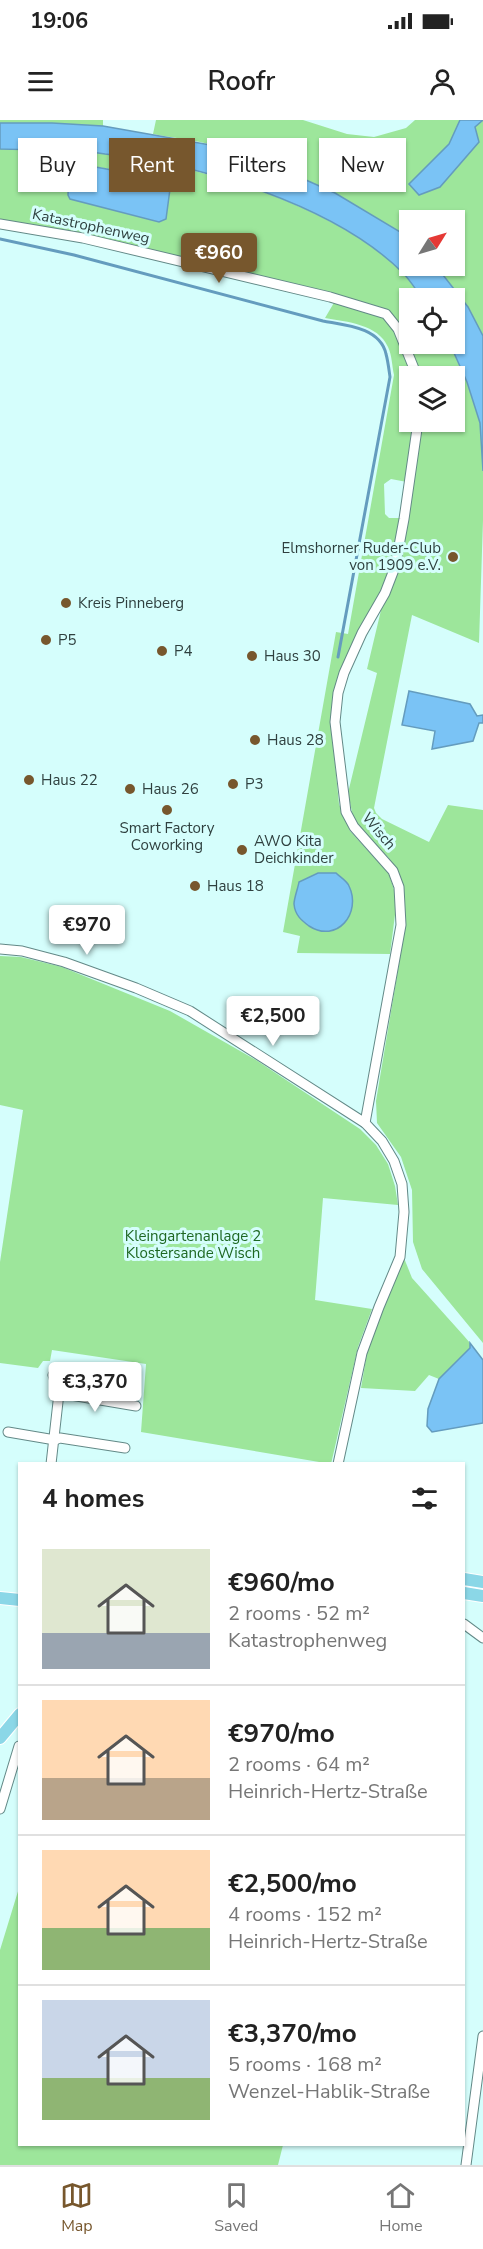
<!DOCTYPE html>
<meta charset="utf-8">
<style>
body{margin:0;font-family:"Nunito Sans",sans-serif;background:#f6f6f6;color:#222;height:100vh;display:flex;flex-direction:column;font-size:22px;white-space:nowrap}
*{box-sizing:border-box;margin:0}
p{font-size:20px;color:#767676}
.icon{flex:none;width:33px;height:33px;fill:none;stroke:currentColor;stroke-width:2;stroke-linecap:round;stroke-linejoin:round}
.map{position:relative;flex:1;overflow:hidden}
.sheet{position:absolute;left:18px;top:1342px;width:447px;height:684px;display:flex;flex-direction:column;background:#fff;border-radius:0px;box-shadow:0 2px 4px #0004}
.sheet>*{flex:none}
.top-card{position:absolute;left:18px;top:18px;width:447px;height:54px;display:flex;gap:12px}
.needle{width:39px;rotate:53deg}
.fabs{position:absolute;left:399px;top:90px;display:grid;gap:12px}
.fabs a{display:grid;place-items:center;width:66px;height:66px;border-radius:0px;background:#fff;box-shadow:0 2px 4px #0004;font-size:30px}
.price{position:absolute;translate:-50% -51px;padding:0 14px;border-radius:6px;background:#fff;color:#222;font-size:20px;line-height:39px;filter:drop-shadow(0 2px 3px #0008)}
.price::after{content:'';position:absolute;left:50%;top:36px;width:18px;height:14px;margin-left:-9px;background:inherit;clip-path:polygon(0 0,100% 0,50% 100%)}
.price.selected{background:#77572d;color:#fff}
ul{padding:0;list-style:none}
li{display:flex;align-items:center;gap:18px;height:150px;padding:0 24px}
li+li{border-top:2px solid #e0e0e0}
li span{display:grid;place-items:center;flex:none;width:168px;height:120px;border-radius:0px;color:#555}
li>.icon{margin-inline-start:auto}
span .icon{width:72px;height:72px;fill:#fffc;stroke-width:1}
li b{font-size:26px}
h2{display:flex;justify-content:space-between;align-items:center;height:72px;padding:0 24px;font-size:26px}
.chip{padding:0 21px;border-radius:0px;background:#fff;box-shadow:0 2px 4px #0004;font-size:21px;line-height:54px}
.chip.selected{background:#77572d;color:#fff}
.status{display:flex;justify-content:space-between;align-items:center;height:42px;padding:0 30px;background:#fff;direction:ltr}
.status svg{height:16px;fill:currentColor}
header{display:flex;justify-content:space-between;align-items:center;height:78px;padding:0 24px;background:#fff;font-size:27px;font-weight:600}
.tab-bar{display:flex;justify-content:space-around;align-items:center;height:84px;border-top:2px solid #e0e0e0;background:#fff;font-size:16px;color:#767676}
.tab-bar a{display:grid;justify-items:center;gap:3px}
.tab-bar .selected{color:#77572d}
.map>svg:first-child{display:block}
</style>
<div class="status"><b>19:06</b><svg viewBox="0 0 49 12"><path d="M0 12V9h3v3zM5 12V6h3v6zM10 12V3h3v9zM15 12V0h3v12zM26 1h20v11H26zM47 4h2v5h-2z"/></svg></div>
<header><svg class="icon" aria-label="menu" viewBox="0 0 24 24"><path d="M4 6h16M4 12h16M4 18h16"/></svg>Roofr<svg class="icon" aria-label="person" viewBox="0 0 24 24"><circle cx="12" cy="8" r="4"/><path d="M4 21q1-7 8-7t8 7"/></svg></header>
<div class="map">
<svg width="483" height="2045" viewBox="0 0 483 2045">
<rect width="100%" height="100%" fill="#d5fefc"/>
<!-- green -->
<g fill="#9de69b" fill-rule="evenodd">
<polygon points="0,0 103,0 103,6 52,3 0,3"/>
<path d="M 156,0 L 303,0 L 347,14 L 374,17 L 406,8 L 415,0 L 483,0 L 483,216 L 468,187 L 436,146 L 454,146 L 454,100 L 410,100 L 409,120 L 402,113 C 343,78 283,44 217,26 C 196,20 174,18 153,14 Z"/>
<path d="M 0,29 C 35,30 70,29 105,34 C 198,45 335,85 403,153 C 410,160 416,170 422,178 L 410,178 L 410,224 L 450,224 L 467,262 L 480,303 L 483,351 L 483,400 L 479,523 L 412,495 L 374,688 L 376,693 L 382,699 L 429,722 L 448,685 L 483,690 L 483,1223 L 422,1149 L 413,1122 L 412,1070 L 401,1037 L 377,1003 L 376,981 L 406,802 L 402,764 L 396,749 L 388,737 L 364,713 L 354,701 L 348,673 L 377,553 L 367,549 L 382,486 L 388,474 L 421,302 L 454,302 L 454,256 L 421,256 L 400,206 L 388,191 L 83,115 L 0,99 ZM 73,43 L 165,58 L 159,102 L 70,79 L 70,45 Z"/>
<path d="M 335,181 C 349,186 366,188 380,195 C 398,203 407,239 414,256 L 410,256 L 410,302 L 415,302 L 407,362 L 391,359 L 384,364 L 385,394 L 389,398 L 400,398 L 391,446 L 382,472 L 358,512 L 331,603 L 339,684 L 350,711 L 389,754 L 397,779 L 390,834 L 297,833 L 300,816 L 283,812 L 336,512 L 348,514 L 394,255 C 392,246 392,235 388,227 C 378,204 347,202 325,198 Z"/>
<polygon points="0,836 21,837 62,847 170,891 256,940 360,1009 376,1025 388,1044 395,1066 398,1085 323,1078 315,1180 372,1189 358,1227 331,1344 141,1312 146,1244 52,1230 50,1241 43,1241 38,1248 0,1243 0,1142 23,990 0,985"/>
<polygon points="402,1133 412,1158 464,1216 470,1223 470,1228 439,1259 429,1255 415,1271 361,1268 367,1233"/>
<polygon points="19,1768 20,2025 283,2025 278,2045 0,2045 0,1830"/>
</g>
<!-- water -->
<g fill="#7ac3f5" stroke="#649cbe" stroke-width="1.5">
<polygon points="460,0 483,0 475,7 479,22 440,67 419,75 409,64 449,24"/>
<path d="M 0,3 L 52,3 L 103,6 L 216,26 L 268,43 L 335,73 L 402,113 L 409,120 L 410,146 L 436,146 L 468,187 L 483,216 L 483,351 L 480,303 L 467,262 L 450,224 L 454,224 L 454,178 L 422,178 C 416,170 410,160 403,153 C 335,85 199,44 105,34 C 70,29 35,30 0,29 Z"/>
<polygon points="73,43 168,60 170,69 166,99 159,102 70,79 68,75 69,48"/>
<polygon points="409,571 470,584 477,596 483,595 483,603 479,603 473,621 432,629 435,611 402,605"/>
<path d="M 318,753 L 336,753 C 340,757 347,761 349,766 C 362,793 337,824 309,806 C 301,800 295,795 294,784 C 294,778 298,768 299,762 Z"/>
<polygon points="470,1223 483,1240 483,1303 432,1312 427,1306 428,1289 439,1259 470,1228"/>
</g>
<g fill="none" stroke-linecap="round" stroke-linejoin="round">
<!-- stream -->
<path stroke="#649cbe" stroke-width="3" d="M 0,119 L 74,135 L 323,201 C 344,205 380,207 386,234 C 388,241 389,250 390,257 L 338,537"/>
<!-- minor casing -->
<g stroke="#638987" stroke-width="11">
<g id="minor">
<polyline points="0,104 83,118 330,177 386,194 398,209 417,256"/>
<polyline points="0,829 22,831 64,842 136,868 190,891 365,1003 382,1021 394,1041 402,1064 404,1092 400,1137 379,1187 362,1233 338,1344"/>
<polyline points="365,1003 401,805 399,767 393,751 354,707 346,692 335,602 338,573 344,553 362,513 385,473 395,447 404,399 418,302"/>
<polyline points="59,1273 136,1286"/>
<polyline points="8,1312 55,1320 60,1318 125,1328"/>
<polyline points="51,1344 59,1273 53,1255"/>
<polyline points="464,1504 483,1518"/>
<polyline points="0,1689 19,1626"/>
<polyline points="466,2045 483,1916"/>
</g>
</g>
<!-- major casing -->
<g stroke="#fff" stroke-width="14">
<g id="major">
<polyline points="464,1459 483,1462"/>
<polyline points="464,1473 483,1476"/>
<polyline points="0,1478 20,1480"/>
<polyline points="0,1618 20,1594"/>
</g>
</g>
<!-- minor -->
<use href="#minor" stroke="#fff" stroke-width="9"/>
<!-- major -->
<use href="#major" stroke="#8bd7e7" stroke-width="12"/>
</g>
<!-- markers -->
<g fill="#77572d" stroke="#d5fefc" stroke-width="2">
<circle cx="453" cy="437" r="6"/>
<circle cx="66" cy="483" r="6"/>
<circle cx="46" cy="520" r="6"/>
<circle cx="162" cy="531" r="6"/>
<circle cx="252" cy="536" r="6"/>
<circle cx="255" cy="620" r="6"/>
<circle cx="29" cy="660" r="6"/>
<circle cx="233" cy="664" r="6"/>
<circle cx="130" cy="669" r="6"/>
<circle cx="167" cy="690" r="6"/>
<circle cx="242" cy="730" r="6"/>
<circle cx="195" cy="766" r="6"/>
</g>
<g text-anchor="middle" stroke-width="6" stroke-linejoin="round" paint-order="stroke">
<!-- street labels -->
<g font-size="15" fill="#2f403f" stroke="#d5fefc">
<text transform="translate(91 106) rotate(12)" y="5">Katastrophenweg</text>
<text transform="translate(379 711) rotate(50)" y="5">Wisch</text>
</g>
<!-- poi labels -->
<g font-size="15" fill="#2f403f" stroke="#d5fefc" text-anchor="start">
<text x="441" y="433" text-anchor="end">Elmshorner Ruder-Club<tspan x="441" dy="17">von 1909 e.V.</tspan></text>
<text x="78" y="488">Kreis Pinneberg</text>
<text x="58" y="525">P5</text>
<text x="174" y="536">P4</text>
<text x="264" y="541">Haus 30</text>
<text x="267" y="625">Haus 28</text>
<text x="41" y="665">Haus 22</text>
<text x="245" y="669">P3</text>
<text x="142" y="674">Haus 26</text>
<text x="167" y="713" text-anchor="middle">Smart Factory<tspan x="167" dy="17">Coworking</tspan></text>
<text x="254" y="726">AWO Kita<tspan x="254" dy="17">Deichkinder</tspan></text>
<text x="207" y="771">Haus 18</text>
</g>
<!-- park labels -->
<g font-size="15" fill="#1e6822" stroke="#d5fefc">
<text x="193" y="1121">Kleingartenanlage 2<tspan x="193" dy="17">Klostersande Wisch</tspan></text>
</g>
</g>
</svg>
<div class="fabs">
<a><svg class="needle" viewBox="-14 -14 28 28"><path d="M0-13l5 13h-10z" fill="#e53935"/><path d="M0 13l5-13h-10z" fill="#767676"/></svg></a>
<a><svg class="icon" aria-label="locate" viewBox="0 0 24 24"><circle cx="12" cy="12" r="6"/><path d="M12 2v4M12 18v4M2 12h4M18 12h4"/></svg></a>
<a><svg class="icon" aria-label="layers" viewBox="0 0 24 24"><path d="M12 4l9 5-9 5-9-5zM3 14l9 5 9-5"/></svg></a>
</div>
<b class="price selected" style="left:219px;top:164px">€960</b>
<b class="price" style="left:87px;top:836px">€970</b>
<b class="price" style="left:273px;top:927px">€2,500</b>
<b class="price" style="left:95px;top:1293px">€3,370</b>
<div class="top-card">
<a class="chip">Buy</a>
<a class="chip selected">Rent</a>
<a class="chip">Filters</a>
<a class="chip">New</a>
</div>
<section class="sheet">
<h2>4 homes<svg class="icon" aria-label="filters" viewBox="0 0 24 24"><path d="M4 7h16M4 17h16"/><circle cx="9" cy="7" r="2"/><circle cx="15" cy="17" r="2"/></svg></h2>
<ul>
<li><span style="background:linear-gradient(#dfe7d0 70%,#9aa5b1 0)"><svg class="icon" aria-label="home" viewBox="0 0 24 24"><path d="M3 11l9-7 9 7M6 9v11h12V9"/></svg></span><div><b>€960/mo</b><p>2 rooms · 52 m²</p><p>Katastrophenweg</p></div></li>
<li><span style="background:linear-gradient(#ffd9b3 65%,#b9a48a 0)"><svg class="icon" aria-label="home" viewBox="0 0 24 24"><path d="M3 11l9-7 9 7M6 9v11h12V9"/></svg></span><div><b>€970/mo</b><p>2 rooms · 64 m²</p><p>Heinrich-Hertz-Straße</p></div></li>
<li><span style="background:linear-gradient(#ffd9b3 65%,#8fb573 0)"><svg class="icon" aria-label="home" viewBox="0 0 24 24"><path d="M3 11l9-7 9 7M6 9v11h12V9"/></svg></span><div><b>€2,500/mo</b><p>4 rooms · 152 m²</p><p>Heinrich-Hertz-Straße</p></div></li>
<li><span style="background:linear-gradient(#c9d6e8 65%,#8fb573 0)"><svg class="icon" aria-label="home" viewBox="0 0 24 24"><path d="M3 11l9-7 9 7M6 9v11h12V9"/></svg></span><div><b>€3,370/mo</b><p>5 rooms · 168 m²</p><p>Wenzel-Hablik-Straße</p></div></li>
</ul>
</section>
</div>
<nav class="tab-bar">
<a class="selected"><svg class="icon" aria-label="map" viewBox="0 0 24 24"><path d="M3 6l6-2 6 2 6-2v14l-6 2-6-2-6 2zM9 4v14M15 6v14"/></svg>Map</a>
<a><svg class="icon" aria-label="saved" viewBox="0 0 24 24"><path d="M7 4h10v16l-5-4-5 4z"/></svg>Saved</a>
<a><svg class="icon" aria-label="home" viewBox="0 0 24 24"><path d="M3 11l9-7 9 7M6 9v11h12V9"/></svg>Home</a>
</nav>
